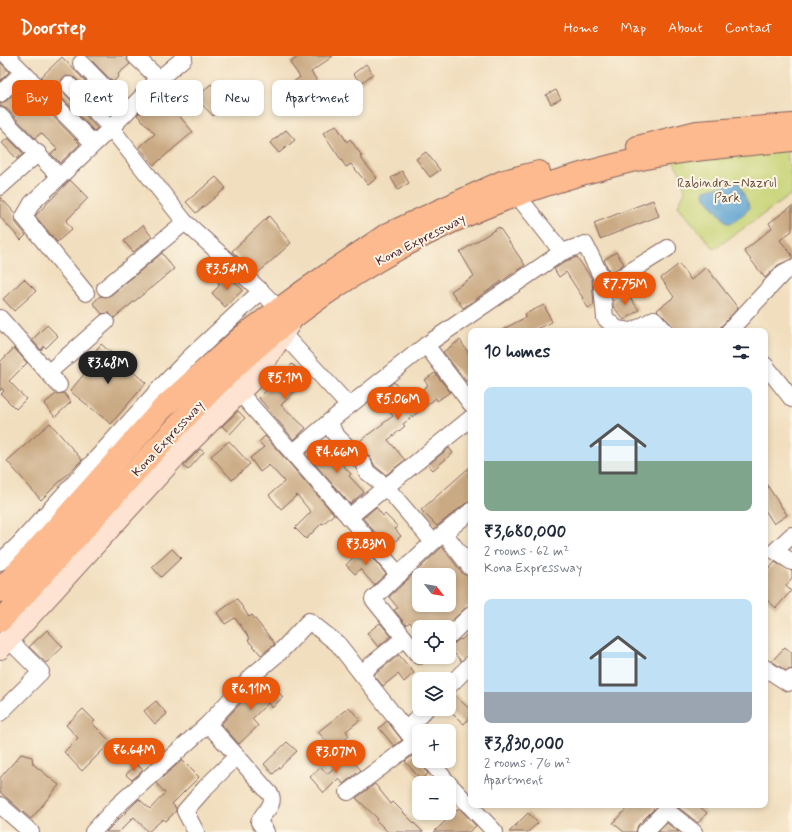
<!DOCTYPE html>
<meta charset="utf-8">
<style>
body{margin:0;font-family:Mynerve,sans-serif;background:#f2f2f3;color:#1f2937;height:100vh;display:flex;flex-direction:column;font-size:15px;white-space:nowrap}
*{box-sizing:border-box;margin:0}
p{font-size:13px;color:#747a83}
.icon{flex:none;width:22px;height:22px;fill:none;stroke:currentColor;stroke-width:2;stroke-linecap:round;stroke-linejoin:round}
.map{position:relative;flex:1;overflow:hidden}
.details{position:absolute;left:468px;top:272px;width:300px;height:480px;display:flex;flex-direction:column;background:#fff;border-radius:8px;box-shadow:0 2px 6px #0003}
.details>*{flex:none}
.top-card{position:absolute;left:12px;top:24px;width:380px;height:36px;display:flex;gap:8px}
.needle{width:26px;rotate:121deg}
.fabs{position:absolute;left:412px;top:512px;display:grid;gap:8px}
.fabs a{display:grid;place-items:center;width:44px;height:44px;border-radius:8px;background:#fff;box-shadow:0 2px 6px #0003;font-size:20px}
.price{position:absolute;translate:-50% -34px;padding:0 9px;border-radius:14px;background:#ea580c;color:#fff;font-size:13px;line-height:26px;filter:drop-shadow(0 1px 2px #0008)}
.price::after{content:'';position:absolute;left:50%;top:24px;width:12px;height:9px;margin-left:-6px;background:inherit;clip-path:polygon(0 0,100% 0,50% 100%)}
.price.selected{background:#222;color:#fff}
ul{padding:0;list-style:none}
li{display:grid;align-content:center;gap:8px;height:212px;padding:0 16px}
li span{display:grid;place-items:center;height:124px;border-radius:8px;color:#555}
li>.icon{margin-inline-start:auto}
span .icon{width:72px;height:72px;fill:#fffc;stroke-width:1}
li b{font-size:17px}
h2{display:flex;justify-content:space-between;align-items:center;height:48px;padding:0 16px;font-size:17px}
.pill{padding:0 14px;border-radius:8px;background:#fff;box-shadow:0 2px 6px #0003;font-size:14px;line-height:36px}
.pill.selected{background:#ea580c;color:#fff}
header{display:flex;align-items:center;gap:24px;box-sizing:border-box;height:56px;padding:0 20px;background:#ea580c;color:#fff}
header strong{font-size:19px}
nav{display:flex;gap:22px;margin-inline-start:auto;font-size:14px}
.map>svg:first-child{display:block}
</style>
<header>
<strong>Doorstep</strong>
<nav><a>Home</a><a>Map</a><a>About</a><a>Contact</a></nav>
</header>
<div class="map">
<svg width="792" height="776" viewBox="0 0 792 776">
<rect width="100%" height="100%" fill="#fcf5e5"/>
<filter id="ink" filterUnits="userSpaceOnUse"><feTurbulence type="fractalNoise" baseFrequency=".025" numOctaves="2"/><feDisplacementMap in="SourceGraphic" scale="8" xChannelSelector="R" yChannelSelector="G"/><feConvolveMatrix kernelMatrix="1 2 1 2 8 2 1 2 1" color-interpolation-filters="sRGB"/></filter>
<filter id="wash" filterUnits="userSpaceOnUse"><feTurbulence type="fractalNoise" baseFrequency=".012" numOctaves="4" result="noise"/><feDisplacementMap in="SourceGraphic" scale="16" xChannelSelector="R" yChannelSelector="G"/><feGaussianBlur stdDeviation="0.9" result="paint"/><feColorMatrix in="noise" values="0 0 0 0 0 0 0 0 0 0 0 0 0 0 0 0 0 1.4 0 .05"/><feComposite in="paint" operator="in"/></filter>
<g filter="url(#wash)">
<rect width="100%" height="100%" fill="#f1debe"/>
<!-- green -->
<polygon fill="#c6d375" stroke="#887950" points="786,92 792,125 792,138 714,193 678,150 685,135 682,120 670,100"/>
<!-- water -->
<polygon fill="#5ca2d2" stroke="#53607e" points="738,125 750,152 733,167 727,167 704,140 705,134"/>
<g id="blocks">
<!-- building -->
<g fill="#caaa84" fill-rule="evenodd">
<polygon points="87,0 126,0 130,8 118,18 119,20 113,26"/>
<polygon points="299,0 333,0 311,16 321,30 289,54 277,38 300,21 290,7"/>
<polygon points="62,1 114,55 111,58 75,22 67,20 62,23 60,31 62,35 97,72 94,75 41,21"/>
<polygon points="0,6 9,16 0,25"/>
<polygon points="366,8 373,18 361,27 353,18"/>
<polygon points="211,28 228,46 213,60 196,42"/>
<polygon points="166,30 178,43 171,50 193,76 154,109 139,91 155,78 137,59"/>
<polygon points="556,34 561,43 551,48 546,39"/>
<polygon points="13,39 22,48 32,39 80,88 60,107 51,98 57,93 41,77 35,82 7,53 0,50 0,47 6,45"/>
<polygon points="336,69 347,86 350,83 362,100 360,101 377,122 368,129 351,108 346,111 323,77"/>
<polygon points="286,74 295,84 279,97 270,87"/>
<polygon points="8,82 23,97 17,103 2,87"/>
<polygon points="426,96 440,114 430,121 416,103"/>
<polygon points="402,115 409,127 398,134 391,122"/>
<polygon points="216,121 226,132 196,157 186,146"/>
<polygon points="70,124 88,142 66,165 72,173 57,186 35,160"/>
<polygon points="0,141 15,157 16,167 26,179 21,184 0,161"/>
<polygon points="653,144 659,160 600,183 594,167"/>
<polygon points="792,150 792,175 780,184 792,199 792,203 778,209 765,222 744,195 772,172 769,167"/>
<polygon points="269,160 291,187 257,218 246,205 244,207 232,195"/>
<polygon points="143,169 152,181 133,196 124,185"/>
<polygon points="499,171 525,209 463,252 451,235 474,220 460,196"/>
<polygon points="616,196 624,208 610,217 604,204"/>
<polygon points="162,197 174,213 114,262 109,257 102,258 93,247 100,240 106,241 111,239"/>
<polygon points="577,201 592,223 594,249 588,252 582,242 583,242 566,216 559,221 554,213 566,205"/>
<polygon points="679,208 691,224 706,211 738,252 717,275 674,275 672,269 657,254 674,241 661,222"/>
<polygon points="226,218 243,234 225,251 212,237 220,229 218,227"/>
<polygon points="24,223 36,235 14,255 3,243"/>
<polygon points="626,236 639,254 624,264 613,250 613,245"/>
<polygon points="544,249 552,266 532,275 500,275 526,261 525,258"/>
<polygon points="47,269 58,280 46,292 44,290 41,294 32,284"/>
<polygon points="460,284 471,301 471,322 466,325 443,296"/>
<polygon points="101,288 146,327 111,368 70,335 90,311 86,307"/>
<polygon points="14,292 27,307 9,325 26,343 16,353 1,338 4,335 2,332 0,335 0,306"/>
<polygon points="292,308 307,323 281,349 306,372 294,384 259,342"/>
<polygon points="435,317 450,336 437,345 436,342 403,368 405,370 388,384 405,404 386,419 375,410 370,401 357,387 393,360 376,340 394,326 409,344 428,329 424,324"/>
<polygon points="64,337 71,346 55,361 44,348 56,338"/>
<polygon points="238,355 245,362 230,378 222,370"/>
<polygon points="50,367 82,404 41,444 7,405"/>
<polygon points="265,380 334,458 323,468 322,467 306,483 295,472 311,456 297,439 281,453 269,439 284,426 283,424 269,409 260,416 250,402 264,391 259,386"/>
<polygon points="229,385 250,408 232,424 211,400"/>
<polygon points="324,389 351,418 349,420 364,436 350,448 310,403"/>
<polygon points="449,392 453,397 433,414 428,409"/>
<polygon points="200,393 204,396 188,414 183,410"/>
<polygon points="471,410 471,446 465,448 437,470 421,454"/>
<polygon points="765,426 787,459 774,468 765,454"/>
<polygon points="376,451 383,460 385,458 398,471 395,473 401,480 388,492 363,462"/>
<polygon points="363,491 386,518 374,529 360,513 355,518 346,509"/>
<path d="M 442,491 L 463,518 L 471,522 L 471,547 L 445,571 L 414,571 L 410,566 L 406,569 L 394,554 L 398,552 L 389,541 ZM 419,519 L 449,519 L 449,549 L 419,549 Z"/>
<polygon points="172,493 181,502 161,521 152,511"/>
<polygon points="775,506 792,515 792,522 786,530 791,535 776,552 765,542 765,518"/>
<polygon points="237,543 249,561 252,559 275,588 261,599 248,584 250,583 235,562 225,568 217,557"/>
<polygon points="380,567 391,580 378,591 367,577"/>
<polygon points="47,574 63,591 46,607 29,591"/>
<polygon points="471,575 471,599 461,605 449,591 460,583 461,584"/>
<polygon points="785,591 792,597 792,613 786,615 772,605"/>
<polygon points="399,599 414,617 404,626 398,618 383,630 374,619"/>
<polygon points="264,622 283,641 272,652 268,647 252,663 258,670 239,688 221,668"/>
<polygon points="453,638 471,654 471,660 464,668 449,655 449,639"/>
<polygon points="156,645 167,658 155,668 144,655"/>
<polygon points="349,651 360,664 346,675 349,680 334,693 318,676"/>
<polygon points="83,653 95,665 92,667 111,686 82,715 64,696 78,682 66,669"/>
<polygon points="387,665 402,684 394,690 379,672"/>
<polygon points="287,686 297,695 273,718 264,708"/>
<polygon points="21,698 32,701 33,708 59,729 31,763 0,736 0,722"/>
<polygon points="414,699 419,702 419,705 421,705 428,718 421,724 405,705"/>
<polygon points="348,700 361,714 343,728 339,722 324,737 310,721 321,711 327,718"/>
<polygon points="182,704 199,721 172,748 176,752 176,755 166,765 163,763 148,776 134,761 119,776 106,776 139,743 150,753 165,737 156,727"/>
<polygon points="136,708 143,714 132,724 126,719"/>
<polygon points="375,728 391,748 393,746 423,776 388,776 376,764 377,762 356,742"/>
<polygon points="630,749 650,749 654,753 638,769 636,776 624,776 613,767"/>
<polygon points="675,749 698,749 707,757 698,767"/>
<polygon points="459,752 476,770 469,776 434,776"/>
<polygon points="528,757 538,767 528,776 509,776"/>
<polygon points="667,767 679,776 658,776"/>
</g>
</g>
</g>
<g filter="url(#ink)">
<use href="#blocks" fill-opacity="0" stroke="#84625e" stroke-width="1"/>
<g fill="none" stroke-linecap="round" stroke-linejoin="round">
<!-- street casing -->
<g stroke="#84625e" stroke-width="18">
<g id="street">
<polyline points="7,0 93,87"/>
<polyline points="135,0 159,23"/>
<polyline points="184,2 159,23 111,72 185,166 261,235"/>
<polyline points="81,7 127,54"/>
<polyline points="69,29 111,72 32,147 24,161 86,237"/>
<polyline points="0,38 23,16"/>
<polyline points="0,60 59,120"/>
<polyline points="0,131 38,97"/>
<polyline points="516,138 562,196"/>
<polyline points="105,232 185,166"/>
<polyline points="602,233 668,192"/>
<polyline points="0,262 59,329"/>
<polyline points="633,275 654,263 665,275"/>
<polyline points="729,275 783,217 792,212"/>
<polyline points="283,278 348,349"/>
<polyline points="426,289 330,365 334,377 363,407 367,416 386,431 433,486"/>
<polyline points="765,309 792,343"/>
<polyline points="48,317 106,266"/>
<polyline points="239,336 349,461"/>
<polyline points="471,348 426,289 562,196 585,188 601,220 605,262 617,273 631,275"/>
<polyline points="294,396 330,365"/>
<polyline points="444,477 471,512"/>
<polyline points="792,479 775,495 792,506"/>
<polyline points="0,506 18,489 160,332 189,302 261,235 279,253"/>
<polyline points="399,519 349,461 471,362"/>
<polyline points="449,580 471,559"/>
<polyline points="419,600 373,543 433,486 471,455"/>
<polyline points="765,612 788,627 792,622"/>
<polyline points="361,617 403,583"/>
<polyline points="449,630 471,608"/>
<polyline points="0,657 41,616 8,583"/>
<polyline points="406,674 426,653"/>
<path d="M 237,700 L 271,739 C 275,751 263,755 259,766 L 266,776"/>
<polyline points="430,705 448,727"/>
<polyline points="449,728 495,776"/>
<polyline points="348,736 415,686"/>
<polyline points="0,749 31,776"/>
<polyline points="93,776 117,750 208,668"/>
<polyline points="196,776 185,755 206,731 237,700 208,668 253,619 280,596 309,565 338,588 419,691"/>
<polyline points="645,776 666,754 694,776"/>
</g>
</g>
<!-- secondary casing -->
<g stroke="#84625e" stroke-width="24">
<polyline id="secondary" points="0,592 175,400 254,321 290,266"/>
</g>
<!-- highway casing -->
<g stroke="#84625e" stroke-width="24">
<g id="highway">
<polyline points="638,91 697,76 792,69"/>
<polyline points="0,535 163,352 243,280 305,234 386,179 504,125 539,116"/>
<path d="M 0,565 C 49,512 97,458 146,404 C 184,363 222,320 265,284 C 368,198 485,141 615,109 C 673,94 733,90 792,84"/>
</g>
</g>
<!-- street -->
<use href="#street" stroke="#fff" stroke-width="16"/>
<!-- secondary -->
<use href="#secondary" stroke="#fee3d2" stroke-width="22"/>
<!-- highway -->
<use href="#highway" stroke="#fcba8e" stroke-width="22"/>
</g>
</g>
<g text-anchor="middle" stroke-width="4" stroke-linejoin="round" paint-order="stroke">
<!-- park labels -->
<g font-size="13" fill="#694c3e" stroke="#fcf5e5">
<text x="727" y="131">Rabindra–Nazrul<tspan x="727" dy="15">Park</tspan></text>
</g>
<!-- street labels -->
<g font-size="13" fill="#4a1f2b" stroke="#fcf5e5">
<text transform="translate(420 183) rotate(-27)" y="5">Kona Expressway</text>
<text transform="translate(167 382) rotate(-47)" y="5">Kona Expressway</text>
</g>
</g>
</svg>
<div class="fabs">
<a><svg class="needle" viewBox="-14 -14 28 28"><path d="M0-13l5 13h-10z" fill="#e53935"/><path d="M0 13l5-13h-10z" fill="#747a83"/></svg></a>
<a><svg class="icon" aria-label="locate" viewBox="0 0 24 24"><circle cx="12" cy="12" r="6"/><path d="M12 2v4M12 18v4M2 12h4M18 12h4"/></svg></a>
<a><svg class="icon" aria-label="layers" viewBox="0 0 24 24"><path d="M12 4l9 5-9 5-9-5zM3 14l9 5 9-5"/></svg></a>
<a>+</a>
<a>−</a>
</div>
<b class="price" style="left:227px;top:235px">₹3.54M</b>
<b class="price" style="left:625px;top:250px">₹7.75M</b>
<b class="price selected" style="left:108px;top:329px">₹3.68M</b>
<b class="price" style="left:285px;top:344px">₹5.1M</b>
<b class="price" style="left:398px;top:365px">₹5.06M</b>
<b class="price" style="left:337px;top:418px">₹4.66M</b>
<b class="price" style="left:366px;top:510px">₹3.83M</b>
<b class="price" style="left:251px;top:655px">₹6.11M</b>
<b class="price" style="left:134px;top:716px">₹6.64M</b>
<b class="price" style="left:336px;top:718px">₹3.07M</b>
<div class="top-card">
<a class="pill selected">Buy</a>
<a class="pill">Rent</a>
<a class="pill">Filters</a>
<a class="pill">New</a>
<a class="pill">Apartment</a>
</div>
<section class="details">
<h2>10 homes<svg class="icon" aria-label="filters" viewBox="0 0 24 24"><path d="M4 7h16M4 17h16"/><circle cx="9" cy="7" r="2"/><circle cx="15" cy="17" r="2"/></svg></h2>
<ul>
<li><span style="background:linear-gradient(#bfe0f5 60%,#7fa58c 0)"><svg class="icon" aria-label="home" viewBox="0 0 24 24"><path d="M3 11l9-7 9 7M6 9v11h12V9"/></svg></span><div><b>₹3,680,000</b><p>2 rooms · 62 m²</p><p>Kona Expressway</p></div></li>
<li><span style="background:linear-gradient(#bfe0f5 75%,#9aa5b1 0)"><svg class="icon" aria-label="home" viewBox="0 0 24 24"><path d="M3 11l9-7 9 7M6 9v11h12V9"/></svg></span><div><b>₹3,830,000</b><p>2 rooms · 76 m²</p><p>Apartment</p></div></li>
</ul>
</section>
</div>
